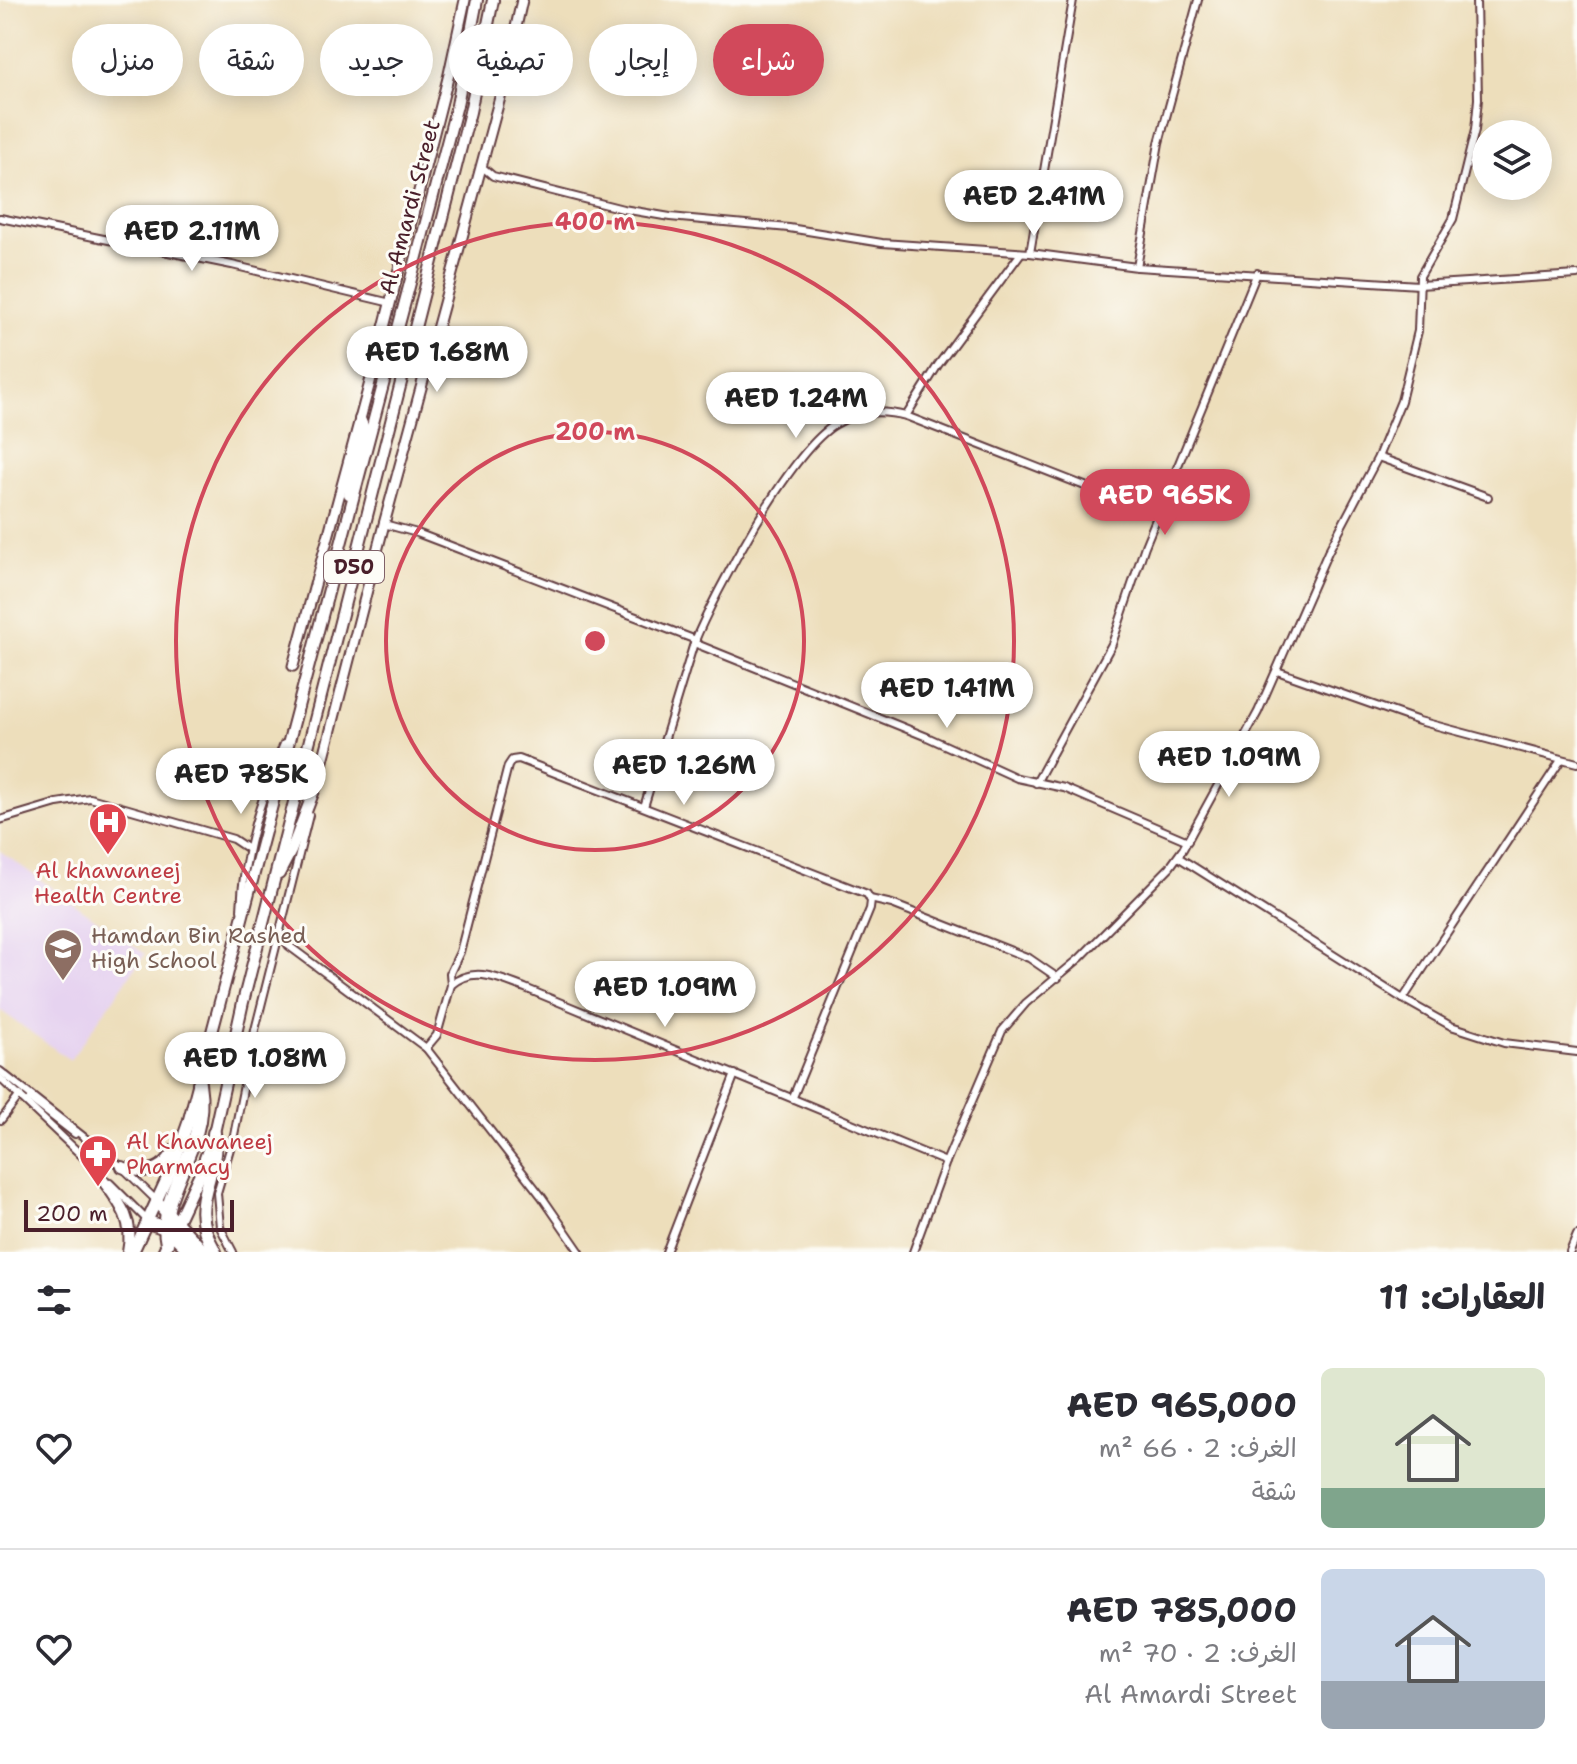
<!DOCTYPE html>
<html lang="ar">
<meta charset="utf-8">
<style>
body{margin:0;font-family:"Shantell Sans","Playpen Sans Arabic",sans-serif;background:#f7f7f7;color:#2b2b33;direction:rtl;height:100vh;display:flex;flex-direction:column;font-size:30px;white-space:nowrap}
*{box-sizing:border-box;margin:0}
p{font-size:26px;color:#7c7c81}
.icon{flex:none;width:44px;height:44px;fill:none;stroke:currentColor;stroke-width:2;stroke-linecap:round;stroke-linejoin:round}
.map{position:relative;height:1252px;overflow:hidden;direction:ltr}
.side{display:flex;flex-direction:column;background:#fff;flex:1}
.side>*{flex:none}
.banner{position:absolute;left:24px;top:24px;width:800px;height:72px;direction:rtl;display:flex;gap:16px}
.fabs{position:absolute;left:1472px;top:120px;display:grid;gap:16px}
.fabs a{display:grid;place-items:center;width:80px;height:80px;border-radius:50%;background:#fff;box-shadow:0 4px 20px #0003;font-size:40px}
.scale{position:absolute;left:24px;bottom:20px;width:210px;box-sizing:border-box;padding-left:8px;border:4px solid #4a1f2b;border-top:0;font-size:22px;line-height:28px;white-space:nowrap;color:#4a1f2b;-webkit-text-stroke:6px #fdfcf7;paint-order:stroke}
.price{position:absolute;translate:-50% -68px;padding:0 18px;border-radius:28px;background:#fff;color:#222;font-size:26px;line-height:52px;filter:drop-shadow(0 2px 4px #0008)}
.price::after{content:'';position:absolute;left:50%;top:48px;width:24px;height:18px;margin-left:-12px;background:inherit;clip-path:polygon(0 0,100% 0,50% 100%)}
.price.active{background:#d1495b;color:#fff}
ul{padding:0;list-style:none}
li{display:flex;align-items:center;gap:24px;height:200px;padding:0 32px}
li+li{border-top:2px solid #e1e1e2}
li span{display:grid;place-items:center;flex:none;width:224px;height:160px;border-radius:12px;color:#555}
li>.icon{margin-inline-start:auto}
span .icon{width:96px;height:96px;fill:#fffc;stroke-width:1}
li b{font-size:34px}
h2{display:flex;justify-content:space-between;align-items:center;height:96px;padding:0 32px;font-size:34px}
.pill{padding:0 28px;border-radius:36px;background:#fff;box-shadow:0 4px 20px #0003;font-size:28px;line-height:72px}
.pill.active{background:#d1495b;color:#fff}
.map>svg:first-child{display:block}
</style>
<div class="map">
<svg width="1577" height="1252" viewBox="0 0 1577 1252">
<rect width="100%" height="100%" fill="#fdfcf7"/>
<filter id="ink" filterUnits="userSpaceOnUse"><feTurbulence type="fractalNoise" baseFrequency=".0125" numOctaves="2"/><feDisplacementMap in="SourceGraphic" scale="16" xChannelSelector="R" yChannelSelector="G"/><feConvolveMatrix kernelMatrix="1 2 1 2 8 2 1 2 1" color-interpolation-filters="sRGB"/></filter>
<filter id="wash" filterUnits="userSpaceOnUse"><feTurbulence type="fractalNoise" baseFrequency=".006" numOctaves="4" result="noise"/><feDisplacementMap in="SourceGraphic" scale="32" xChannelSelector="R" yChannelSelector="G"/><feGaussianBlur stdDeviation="1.8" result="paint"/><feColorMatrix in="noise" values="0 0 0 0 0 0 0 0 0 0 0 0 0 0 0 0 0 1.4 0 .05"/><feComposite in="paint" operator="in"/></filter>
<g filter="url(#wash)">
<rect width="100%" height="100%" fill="#eddebb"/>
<!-- built -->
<polygon fill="#e6d3f0" points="0,851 145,954 70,1060 0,1010"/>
</g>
<g filter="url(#ink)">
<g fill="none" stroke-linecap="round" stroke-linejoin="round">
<!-- street casing -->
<g stroke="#623c41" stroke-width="10">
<g id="street">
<polyline points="481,166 493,176 623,209 670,217 789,228 882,243 1030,253 1137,267 1419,285 1577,275"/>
<polyline points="0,218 232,265 391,303"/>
<polyline points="1030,253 1073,0"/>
<polyline points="1137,267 1159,143 1198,0"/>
<polyline points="906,416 938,365 1021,253"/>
<polyline points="1378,457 1488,497"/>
<polyline points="384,524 417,533 696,640"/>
<polyline points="694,643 927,737 1017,778 1064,788 1188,841"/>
<polyline points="1277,671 1419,721 1577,763"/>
<polyline points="1036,783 1112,644 1145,546 1257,273"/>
<path d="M 644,807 L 694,643 C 715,592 790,451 836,424 C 858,410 882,410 906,416 L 1159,515"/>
<polyline points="0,820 57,803 90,798 233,839 248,849"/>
<polyline points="1178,857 1403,999 1451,1026 1504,1043 1577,1052"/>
<polyline points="870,899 892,904 1029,958 1058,978"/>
<path d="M 241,910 C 243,852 261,797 284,744"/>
<polyline points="279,932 289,946 426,1048 542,1197 580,1252"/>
<polyline points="451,985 450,973 460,952 508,766 512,760 519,759 867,894 871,901 870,909 793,1097"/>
<polyline points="1403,999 1561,760"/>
<path d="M 426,1048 L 437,1035 L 451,985 C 474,965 500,979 525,988 L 946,1162"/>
<polyline points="0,1071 122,1167 157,1201"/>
<polyline points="0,1078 96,1169"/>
<polyline points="30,1099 75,1134"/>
<polyline points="1,1120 20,1095"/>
<polyline points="110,1183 147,1220"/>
<polyline points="233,1252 220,1227 217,1193 234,1135 255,1030 309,815"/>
<polyline points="666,1252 735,1074"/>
<polyline points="913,1252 946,1162 1002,1031 1026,1003 1080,958 1170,867 1183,849 1258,712 1328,552 1378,457 1401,401 1418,331 1420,276 1453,219 1475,130 1478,99 1476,0"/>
<polyline points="1570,1252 1577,1235"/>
</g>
</g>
<!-- secondary casing -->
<g stroke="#623c41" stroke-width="13">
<g id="secondary">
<polyline points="293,666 369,386 449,74 465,0"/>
<polyline points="318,780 384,524 502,90 522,0"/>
</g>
</g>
<!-- primary casing -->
<g stroke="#623c41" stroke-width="14">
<g id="primary">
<polyline points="349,494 363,426 360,419"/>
<polyline points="279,874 291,851 318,780"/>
<path d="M 122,1167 C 144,1175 163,1172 174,1150"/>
<path d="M 94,1168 C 113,1196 136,1215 128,1252"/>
<polyline points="133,1252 174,1163 188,1123 457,105 477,0"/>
<polyline points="163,1252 199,1175 214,1133 243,1002 470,112 493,0"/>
</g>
</g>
<!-- highway casing -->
<g stroke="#623c41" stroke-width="16">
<g id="highway">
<path d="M 214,1133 C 220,1181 184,1199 215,1252"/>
<polyline points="157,1202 204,1252"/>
<polyline points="148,1222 168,1229 191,1252"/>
<path d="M 167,1244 C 158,1207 186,1169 196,1134 C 201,1117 202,1101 199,1083"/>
</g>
</g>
<!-- street -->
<use href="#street" stroke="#fff" stroke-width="6"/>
<!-- secondary -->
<use href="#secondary" stroke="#fff" stroke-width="9"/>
<!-- primary -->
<use href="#primary" stroke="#fff" stroke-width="10"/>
<!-- highway -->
<use href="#highway" stroke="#fff" stroke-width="12"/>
</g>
</g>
<!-- distance rings -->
<g fill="none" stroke="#d1495b" stroke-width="4">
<circle cx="595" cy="641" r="209"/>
<circle cx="595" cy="641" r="419"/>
</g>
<!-- icons -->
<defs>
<g id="hospital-pin" transform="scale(2)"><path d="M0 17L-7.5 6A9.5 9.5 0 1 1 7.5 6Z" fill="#e0444e" stroke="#fdfcf7"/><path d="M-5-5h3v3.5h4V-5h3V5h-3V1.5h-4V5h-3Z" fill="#fff"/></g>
<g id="school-pin" transform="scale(2)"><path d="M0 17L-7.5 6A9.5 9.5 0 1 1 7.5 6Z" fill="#8d6e63" stroke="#fdfcf7"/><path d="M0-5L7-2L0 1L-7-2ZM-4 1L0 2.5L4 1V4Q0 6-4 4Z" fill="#fff"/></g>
<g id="pharmacy-pin" transform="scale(2)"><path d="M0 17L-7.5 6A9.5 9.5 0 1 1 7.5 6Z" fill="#e0444e" stroke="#fdfcf7"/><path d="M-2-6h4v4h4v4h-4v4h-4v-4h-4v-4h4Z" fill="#fff"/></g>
</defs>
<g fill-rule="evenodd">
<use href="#hospital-pin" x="108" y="822"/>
<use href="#school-pin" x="63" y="948"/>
<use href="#pharmacy-pin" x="98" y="1154"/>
</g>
<g text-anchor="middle" stroke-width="6" stroke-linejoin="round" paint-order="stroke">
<!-- shield labels -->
<rect fill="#fdfcf7" stroke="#806168" stroke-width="2" x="324" y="551" width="60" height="32" rx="6"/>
<g font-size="20" font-weight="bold" fill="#4a1f2b">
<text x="354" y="574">D50</text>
</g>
<!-- street labels -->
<g font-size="22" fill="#4a1f2b" stroke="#fdfcf7">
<text transform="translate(409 207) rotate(-75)" y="8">Al Amardi Street</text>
</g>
<!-- health labels -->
<g font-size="22" fill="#be3a42" stroke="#fdfcf7">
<text x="108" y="878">Al khawaneej<tspan x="108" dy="25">Health Centre</tspan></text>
<text x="126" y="1149" text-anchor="start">Al Khawaneej<tspan x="126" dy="25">Pharmacy</tspan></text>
</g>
<!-- education labels -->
<g font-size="22" fill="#785e54" stroke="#fdfcf7" text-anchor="start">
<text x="91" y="943">Hamdan Bin Rashed<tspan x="91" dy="25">High School</tspan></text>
</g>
</g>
<circle cx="595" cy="641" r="12" fill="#d1495b" stroke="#fdfcf7" stroke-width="4"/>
<g font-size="24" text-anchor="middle" font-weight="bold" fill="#d1495b" stroke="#fdfcf7" stroke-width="6" stroke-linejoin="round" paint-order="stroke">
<text x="595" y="230">400 m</text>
<text x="595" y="440">200 m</text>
</g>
</svg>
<div class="fabs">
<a><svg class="icon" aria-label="layers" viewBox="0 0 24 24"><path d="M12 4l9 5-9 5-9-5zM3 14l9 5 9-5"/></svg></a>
</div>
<div class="scale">200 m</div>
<b class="price" style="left:1034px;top:238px">AED 2.41M</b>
<b class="price" style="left:192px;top:273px">AED 2.11M</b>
<b class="price" style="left:437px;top:394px">AED 1.68M</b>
<b class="price" style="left:796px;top:440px">AED 1.24M</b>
<b class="price active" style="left:1165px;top:537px">AED 965K</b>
<b class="price" style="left:947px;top:730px">AED 1.41M</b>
<b class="price" style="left:1229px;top:799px">AED 1.09M</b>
<b class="price" style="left:684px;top:807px">AED 1.26M</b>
<b class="price" style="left:241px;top:816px">AED 785K</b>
<b class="price" style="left:665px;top:1029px">AED 1.09M</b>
<b class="price" style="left:255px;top:1100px">AED 1.08M</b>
<div class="banner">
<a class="pill active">شراء</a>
<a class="pill">إيجار</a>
<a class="pill">تصفية</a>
<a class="pill">جديد</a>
<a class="pill">شقة</a>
<a class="pill">منزل</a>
</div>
</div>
<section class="side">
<h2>العقارات: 11<svg class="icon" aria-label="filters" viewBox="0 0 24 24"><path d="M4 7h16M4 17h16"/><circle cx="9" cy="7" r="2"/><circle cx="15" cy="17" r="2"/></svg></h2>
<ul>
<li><span style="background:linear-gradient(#dfe7d0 75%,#7fa58c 0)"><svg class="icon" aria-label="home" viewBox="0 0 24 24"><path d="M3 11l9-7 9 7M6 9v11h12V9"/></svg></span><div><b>AED 965,000</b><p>الغرف: 2 · 66 m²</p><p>شقة</p></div><svg class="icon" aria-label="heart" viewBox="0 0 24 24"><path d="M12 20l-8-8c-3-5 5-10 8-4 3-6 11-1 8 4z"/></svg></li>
<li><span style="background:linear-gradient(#c9d6e8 70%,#9aa5b1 0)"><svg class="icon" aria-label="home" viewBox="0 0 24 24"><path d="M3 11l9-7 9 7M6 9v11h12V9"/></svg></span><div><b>AED 785,000</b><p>الغرف: 2 · 70 m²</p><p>Al Amardi Street</p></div><svg class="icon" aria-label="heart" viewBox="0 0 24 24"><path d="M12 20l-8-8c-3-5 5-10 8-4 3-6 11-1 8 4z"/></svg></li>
</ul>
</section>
